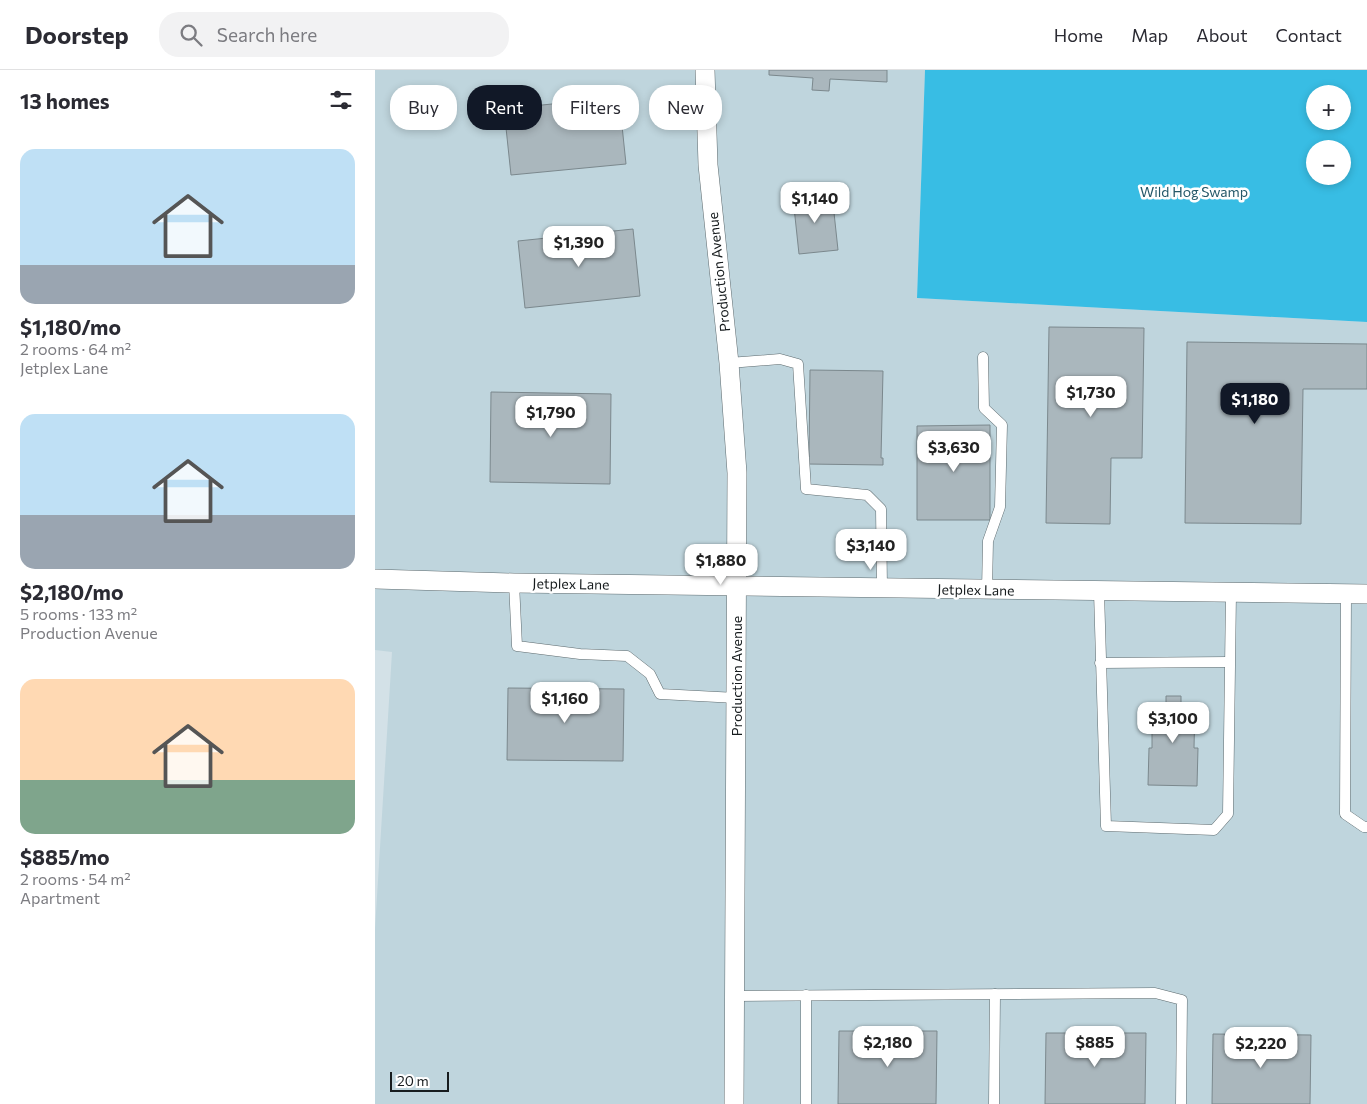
<!DOCTYPE html>
<meta charset="utf-8">
<style>
body{margin:0;font-family:Commissioner,sans-serif;background:#f2f2f3;color:#2b2b33;height:100vh;display:flex;flex-direction:column;font-size:19px;white-space:nowrap}
*{box-sizing:border-box;margin:0}
p{font-size:16px;color:#7c7c81}
.icon{flex:none;width:28px;height:28px;fill:none;stroke:currentColor;stroke-width:2;stroke-linecap:round;stroke-linejoin:round}
.map{position:relative;flex:1;overflow:hidden}
.side{display:flex;flex-direction:column;background:#fff;width:375px}
.side>*{flex:none}
.hud{position:absolute;left:15px;top:15px;width:475px;height:45px;display:flex;gap:10px}
.buttons{position:absolute;left:931px;top:15px;display:grid;gap:10px}
.buttons a{display:grid;place-items:center;width:45px;height:45px;border-radius:50%;background:#fff;box-shadow:0 2px 8px #0003;font-size:25px}
.scale{position:absolute;left:15px;bottom:12px;width:59px;box-sizing:border-box;padding-left:5px;border:2px solid #171c1e;border-top:0;font-size:14px;line-height:18px;white-space:nowrap;color:#171c1e;-webkit-text-stroke:4px #fff;paint-order:stroke}
.price{position:absolute;translate:-50% -42px;padding:0 11px;border-radius:10px;background:#fff;color:#222;font-size:16px;line-height:32px;filter:drop-shadow(0 1px 2px #0008)}
.price::after{content:'';position:absolute;left:50%;top:30px;width:15px;height:11px;margin-left:-8px;background:inherit;clip-path:polygon(0 0,100% 0,50% 100%)}
.price.on{background:#111827;color:#fff}
ul{padding:0;list-style:none}
li{display:grid;align-content:center;gap:10px;height:265px;padding:0 20px}
li span{display:grid;place-items:center;height:155px;border-radius:15px;color:#555}
li>.icon{margin-inline-start:auto}
span .icon{width:90px;height:90px;fill:#fffc;stroke-width:1}
li b{font-size:21px}
h2{display:flex;justify-content:space-between;align-items:center;height:60px;padding:0 20px;font-size:21px}
.tag{padding:0 18px;border-radius:20px;background:#fff;box-shadow:0 2px 8px #0003;font-size:18px;line-height:45px}
.tag.on{background:#111827;color:#fff}
header{display:flex;align-items:center;gap:30px;box-sizing:border-box;height:70px;padding:0 25px;background:#fff;border-bottom:1px solid #e1e1e2}
header strong{font-size:24px}
nav{display:flex;gap:28px;margin-inline-start:auto;font-size:18px}
.search{width:350px;height:45px;background:#f2f2f3;display:flex;align-items:center;gap:12px;box-sizing:border-box;padding:0 18px;border-radius:20px;color:#7c7c81;font-size:19px}
main{display:flex;flex:1;min-height:0}
.map>svg:first-child{display:block}
</style>
<header>
<strong>Doorstep</strong>
<div class="search"><svg class="icon" aria-label="search" viewBox="0 0 24 24"><circle cx="10" cy="10" r="6"/><path d="M15 15l6 6"/></svg>Search here</div>
<nav><a>Home</a><a>Map</a><a>About</a><a>Contact</a></nav>
</header>
<main>
<section class="side">
<h2>13 homes<svg class="icon" aria-label="filters" viewBox="0 0 24 24"><path d="M4 7h16M4 17h16"/><circle cx="9" cy="7" r="2"/><circle cx="15" cy="17" r="2"/></svg></h2>
<ul>
<li><span style="background:linear-gradient(#bfe0f5 75%,#9aa5b1 0)"><svg class="icon" aria-label="home" viewBox="0 0 24 24"><path d="M3 11l9-7 9 7M6 9v11h12V9"/></svg></span><div><b>$1,180/mo</b><p>2 rooms · 64 m²</p><p>Jetplex Lane</p></div></li>
<li><span style="background:linear-gradient(#bfe0f5 65%,#9aa5b1 0)"><svg class="icon" aria-label="home" viewBox="0 0 24 24"><path d="M3 11l9-7 9 7M6 9v11h12V9"/></svg></span><div><b>$2,180/mo</b><p>5 rooms · 133 m²</p><p>Production Avenue</p></div></li>
<li><span style="background:linear-gradient(#ffd9b3 65%,#7fa58c 0)"><svg class="icon" aria-label="home" viewBox="0 0 24 24"><path d="M3 11l9-7 9 7M6 9v11h12V9"/></svg></span><div><b>$885/mo</b><p>2 rooms · 54 m²</p><p>Apartment</p></div></li>
</ul>
</section>
<div class="map">
<svg width="992" height="1034" viewBox="0 0 992 1034">
<rect width="100%" height="100%" fill="#d3e1e7"/>
<!-- built -->
<polygon fill="#bfd5dd" points="0,0 550,0 542,228 992,252 992,1034 0,1034 0,859 17,582 0,580"/>
<!-- forest -->
<path fill="#38bde4" fill-rule="evenodd" d="M 550,0 L 992,0 L 992,252 L 542,228 ZM 940,24 L 968,24 L 968,51 L 940,51 ZM 940,79 L 968,79 L 968,106 L 940,106 Z"/>
<!-- building -->
<g fill="#aab7bd" stroke="#7b888d">
<polygon points="394,0 512,0 512,12 455,9 454,21 437,20 438,8 394,5"/>
<polygon points="244,27 251,94 136,105 129,39"/>
<polygon points="457,124 463,180 424,184 418,128"/>
<polygon points="258,159 265,226 150,238 143,171"/>
<polygon points="674,257 769,258 767,388 736,388 735,454 671,453"/>
<polygon points="812,272 992,274 992,319 928,319 926,454 810,453"/>
<polygon points="435,300 508,301 506,388 508,388 508,395 432,394 433,387 434,387"/>
<polygon points="116,322 236,324 235,414 115,412"/>
<polygon points="615,355 615,450 542,450 542,356"/>
<polygon points="133,618 249,619 248,691 132,690"/>
<polygon points="791,626 806,626 806,633 820,633 819,678 823,678 822,716 773,715 774,678 777,678 777,633 791,633"/>
<polygon points="464,961 562,961 561,1034 463,1034"/>
<polygon points="671,963 771,963 770,1034 670,1034"/>
<polygon points="838,964 936,965 935,1034 837,1034"/>
</g>
<g fill="none" stroke-linecap="round" stroke-linejoin="round">
<!-- lane casing -->
<g stroke="#5d6a6e" stroke-width="11">
<g id="lane">
<polyline points="608,287 609,338 627,355 625,437 613,471 612,520"/>
<polyline points="354,293 405,289 423,294 431,419 492,425 506,439 507,518"/>
<polyline points="139,513 142,576 205,584 252,586 275,604 285,624 362,628"/>
<polyline points="724,522 731,756 839,760 853,744 856,523"/>
<polyline points="971,524 970,744 989,757 992,757"/>
<polyline points="725,593 854,592"/>
<polyline points="431,925 431,1034"/>
<polyline points="361,926 780,923 807,930 806,1034"/>
<polyline points="619,1034 620,924"/>
</g>
</g>
<!-- street casing -->
<g stroke="#5d6a6e" stroke-width="20">
<g id="street">
<polyline points="330,0 333,95 354,293 362,403 359,1034"/>
<polyline points="0,509 139,513 992,524"/>
</g>
</g>
<!-- lane -->
<use href="#lane" stroke="#fff" stroke-width="10"/>
<!-- street -->
<use href="#street" stroke="#fff" stroke-width="19"/>
</g>
<g text-anchor="middle" stroke-width="5" stroke-linejoin="round" paint-order="stroke">
<!-- park labels -->
<g font-size="14" fill="#245869" stroke="#fff">
<text x="819" y="127">Wild Hog Swamp</text>
</g>
<!-- street labels -->
<g font-size="14" fill="#171c1e" stroke="#fff">
<text transform="translate(344 202) rotate(-96)" y="5">Production Avenue</text>
<text transform="translate(196 514) rotate(1)" y="5">Jetplex Lane</text>
<text transform="translate(601 520) rotate(1)" y="5">Jetplex Lane</text>
<text transform="translate(362 606) rotate(-90)" y="5">Production Avenue</text>
</g>
</g>
</svg>
<div class="buttons">
<a>+</a>
<a>−</a>
</div>
<div class="scale">20 m</div>
<b class="price" style="left:440px;top:154px">$1,140</b>
<b class="price" style="left:204px;top:198px">$1,390</b>
<b class="price" style="left:716px;top:348px">$1,730</b>
<b class="price on" style="left:880px;top:355px">$1,180</b>
<b class="price" style="left:176px;top:368px">$1,790</b>
<b class="price" style="left:579px;top:403px">$3,630</b>
<b class="price" style="left:496px;top:501px">$3,140</b>
<b class="price" style="left:346px;top:516px">$1,880</b>
<b class="price" style="left:190px;top:654px">$1,160</b>
<b class="price" style="left:798px;top:674px">$3,100</b>
<b class="price" style="left:513px;top:998px">$2,180</b>
<b class="price" style="left:720px;top:998px">$885</b>
<b class="price" style="left:886px;top:999px">$2,220</b>
<div class="hud">
<a class="tag">Buy</a>
<a class="tag on">Rent</a>
<a class="tag">Filters</a>
<a class="tag">New</a>
</div>
</div>
</main>
